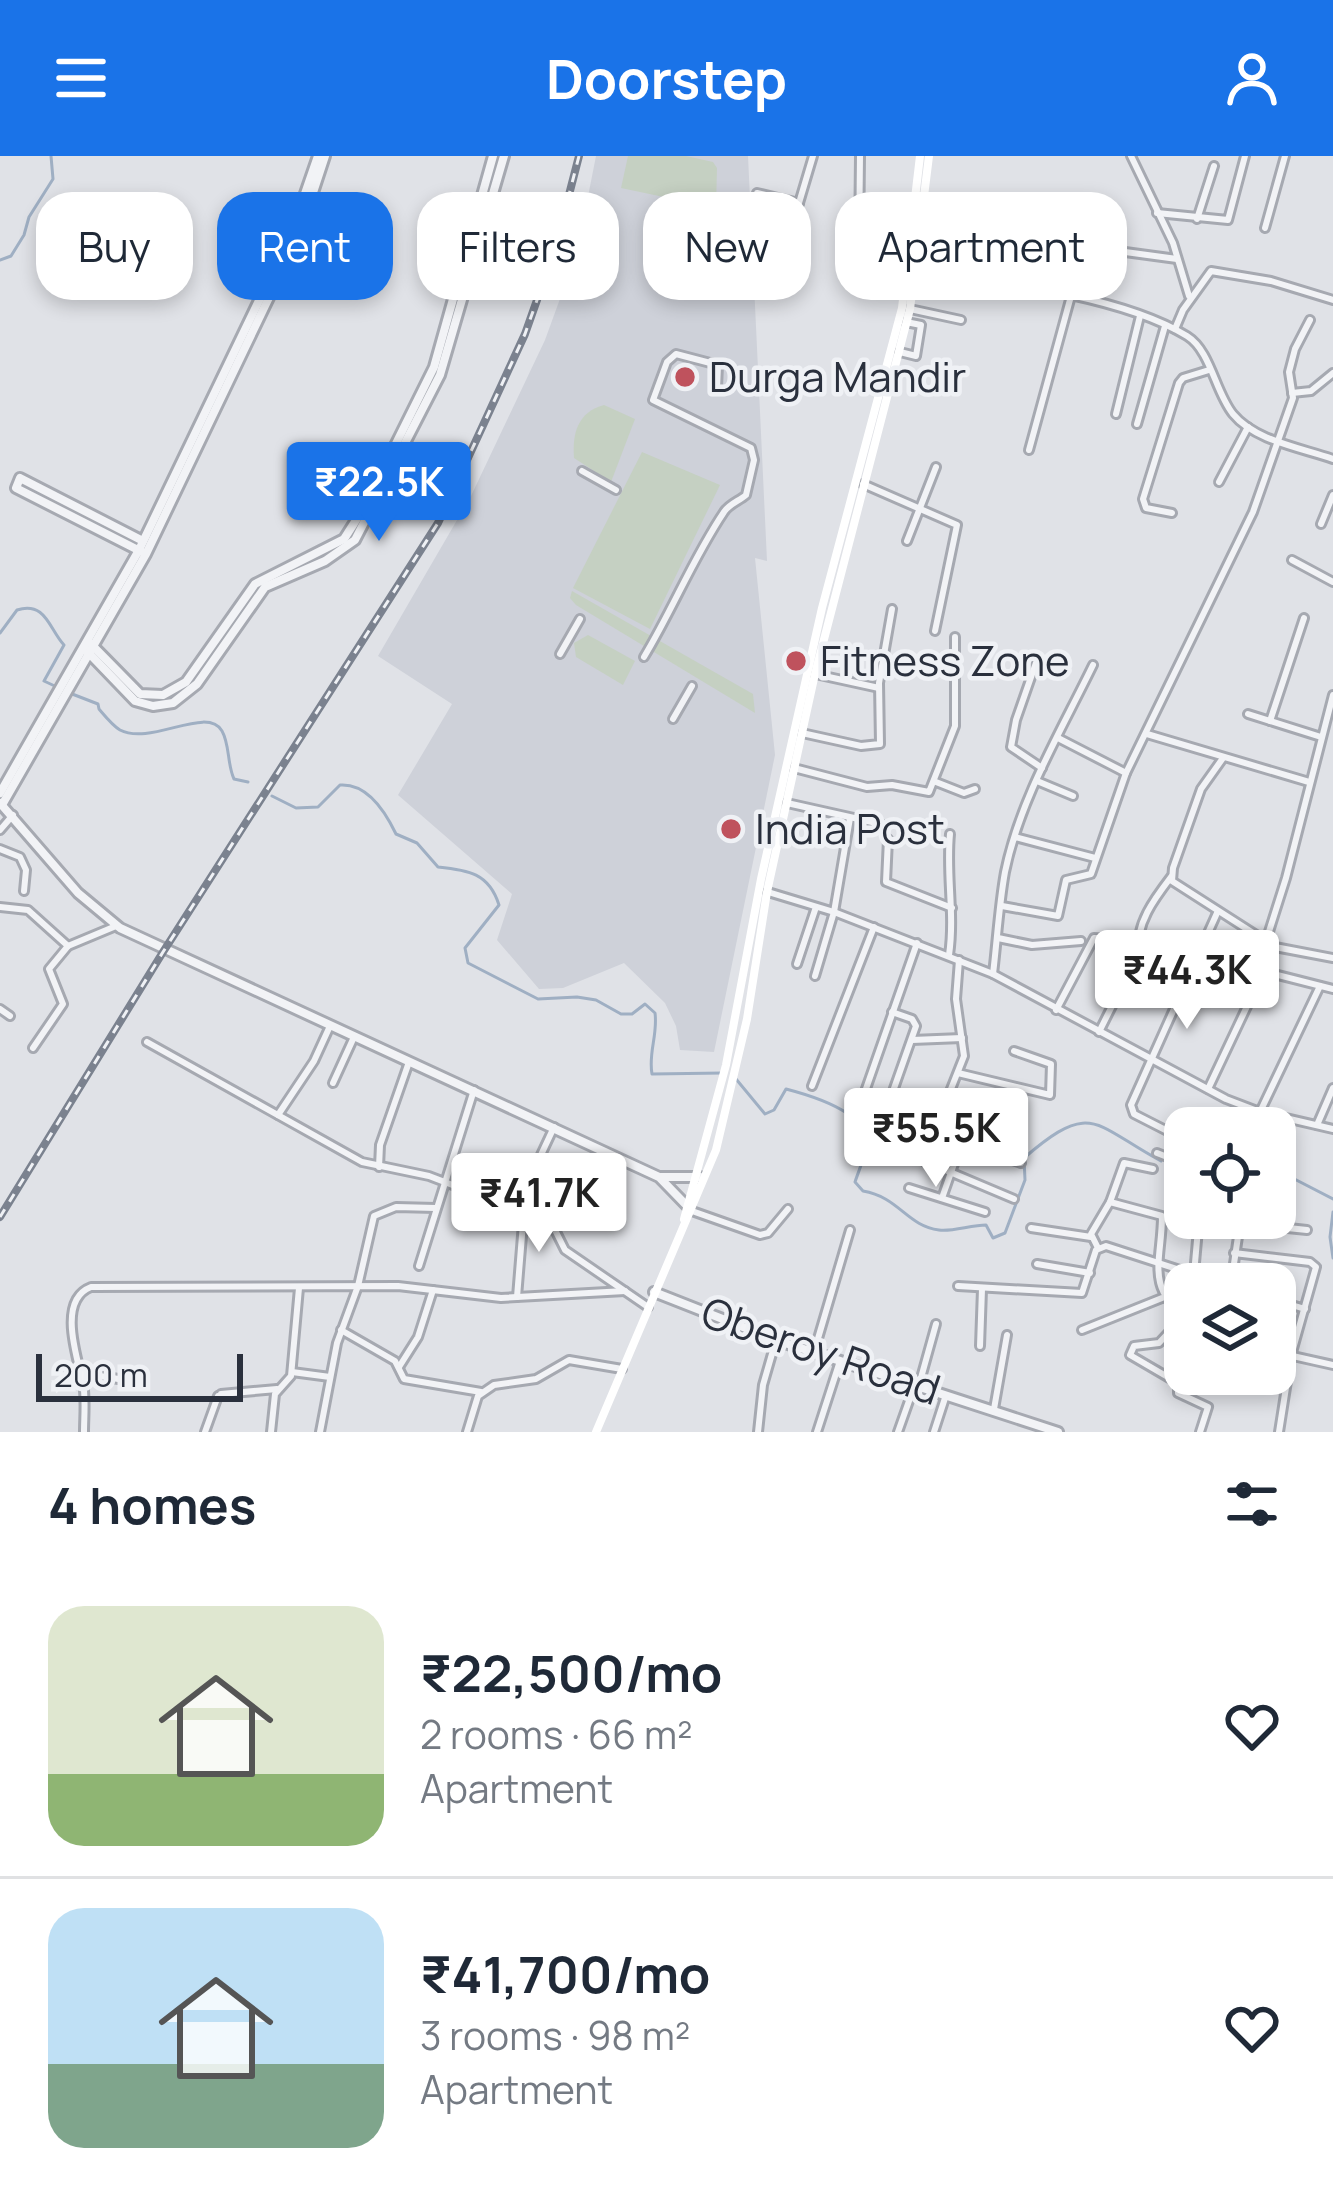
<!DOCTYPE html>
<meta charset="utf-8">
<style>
body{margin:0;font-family:Manrope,sans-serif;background:#f2f2f3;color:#1f2937;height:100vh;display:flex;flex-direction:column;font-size:45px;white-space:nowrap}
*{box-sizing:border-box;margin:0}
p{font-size:39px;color:#747a83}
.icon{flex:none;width:66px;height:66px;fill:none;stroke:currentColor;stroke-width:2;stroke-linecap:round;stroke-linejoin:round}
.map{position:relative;height:1276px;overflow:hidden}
.sheet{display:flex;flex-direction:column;background:#fff;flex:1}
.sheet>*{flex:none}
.banner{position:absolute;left:36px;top:36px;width:1263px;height:108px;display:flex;gap:24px}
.tools{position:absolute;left:1164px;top:951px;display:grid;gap:24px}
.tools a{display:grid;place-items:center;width:132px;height:132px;border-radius:24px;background:#fff;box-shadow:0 6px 18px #0003;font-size:60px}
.scale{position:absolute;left:36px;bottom:30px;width:207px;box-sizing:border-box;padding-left:12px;border:6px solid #2a303d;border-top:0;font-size:33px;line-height:42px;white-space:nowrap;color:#2a303d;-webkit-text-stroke:9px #eff1f5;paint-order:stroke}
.price{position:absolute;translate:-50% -102px;padding:0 27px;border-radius:12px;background:#fff;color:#222;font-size:39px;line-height:78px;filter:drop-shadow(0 3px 6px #0008)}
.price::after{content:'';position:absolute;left:50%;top:72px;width:36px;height:27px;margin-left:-18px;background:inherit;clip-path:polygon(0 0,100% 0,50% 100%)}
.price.current{background:#1a73e8;color:#fff}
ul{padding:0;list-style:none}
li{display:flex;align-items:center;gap:36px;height:300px;padding:0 48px}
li+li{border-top:3px solid #e0e1e3}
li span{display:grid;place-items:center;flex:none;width:336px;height:240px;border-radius:36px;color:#555}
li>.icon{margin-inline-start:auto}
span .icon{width:144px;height:144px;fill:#fffc;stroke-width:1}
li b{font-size:51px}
h2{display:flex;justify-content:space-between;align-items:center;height:144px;padding:0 48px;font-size:51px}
.tag{padding:0 42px;border-radius:36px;background:#fff;box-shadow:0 6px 18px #0003;font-size:42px;line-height:108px}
.tag.current{background:#1a73e8;color:#fff}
header{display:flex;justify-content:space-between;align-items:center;height:156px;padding:0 48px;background:#1a73e8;color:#fff;font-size:54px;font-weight:700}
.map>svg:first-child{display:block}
</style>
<header><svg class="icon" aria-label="menu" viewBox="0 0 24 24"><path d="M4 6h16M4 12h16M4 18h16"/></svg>Doorstep<svg class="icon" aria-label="person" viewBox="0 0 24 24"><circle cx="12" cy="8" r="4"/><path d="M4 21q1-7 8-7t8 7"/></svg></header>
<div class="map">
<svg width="1333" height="1276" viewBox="0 0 1333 1276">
<rect width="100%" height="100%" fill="#e0e2e7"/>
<!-- built -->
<polygon fill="#ced1d9" points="596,0 748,0 767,405 755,402 775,599 714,896 680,894 676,870 665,847 624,807 563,832 539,833 497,784 512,738 398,639 452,548 378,500 471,340 545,184 577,96"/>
<!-- green -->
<g fill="#c5d0c2">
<polygon points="628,0 686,0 713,6 717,12 716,52 621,32"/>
<path d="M 604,249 L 635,263 L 611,326 L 574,302 C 572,277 578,256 604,249 Z"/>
<polygon points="642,296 720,329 650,473 573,432"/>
<polygon points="572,435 753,538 755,557 576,449 570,442"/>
<polygon points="588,479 635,505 623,529 576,501 574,487"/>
</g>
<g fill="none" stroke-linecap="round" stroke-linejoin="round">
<!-- stream -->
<g stroke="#9fafc3" stroke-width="3">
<polyline points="0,104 11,100 24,79 29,61 53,23 51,0"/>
<path d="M 0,477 L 17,454 C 46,445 49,473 64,489 L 44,525 L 59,532"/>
<path d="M 67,536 L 98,548 L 99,553 C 105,560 112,569 120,574 C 151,590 207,549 222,575 C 230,589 227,608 234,623 L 248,626"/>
<path d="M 272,640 L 296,652 L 318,651 L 340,629 C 368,627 386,657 396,678 L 417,687 L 438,711 C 468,714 489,717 499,749 L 465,792 L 468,807 L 538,843 L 577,841 L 596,844 L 621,858 L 632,858 L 645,848 L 655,857 C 658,879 648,897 652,918 L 723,917"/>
<path d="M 736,923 L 765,958 L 774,954 L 786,933 C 809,939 867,955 867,987 C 866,998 859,1014 855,1026 L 863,1035 C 899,1041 907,1070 939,1074 C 952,1076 971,1069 986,1069 L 993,1082 L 1005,1077 L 1025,1024 L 1024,1002 C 1092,943 1094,969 1161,1005"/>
<polyline points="1166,1010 1185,1032"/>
<polyline points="1275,1013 1333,1043"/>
<polyline points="1333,1056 1330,1081 1333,1102"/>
</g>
<!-- minor casing -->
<g stroke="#a6a9b1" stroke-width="12">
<g id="minor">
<polyline points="1131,0 1173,87 1189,140"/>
<polyline points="757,37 799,47"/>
<polyline points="1157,57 1228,64 1245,0"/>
<polyline points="1197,63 1214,10"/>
<polyline points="1265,72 1285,0"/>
<polyline points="859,92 860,0"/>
<polyline points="1103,93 1177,103"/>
<polyline points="782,104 813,0"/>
<path d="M 911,114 C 990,125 1119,138 1187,180 C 1211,195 1215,236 1233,258 C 1255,285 1302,292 1333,303"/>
<polyline points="910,153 961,164"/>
<polyline points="1175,173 1183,154 1211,115 1271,125 1333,144"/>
<polyline points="900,196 916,200 921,169 906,166"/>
<polyline points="1292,237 1311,235 1333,217"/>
<polyline points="1116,258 1140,160"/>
<polyline points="1137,268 1165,170"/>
<polyline points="1029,294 1071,140"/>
<polyline points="582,315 616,334"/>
<polyline points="1219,326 1248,271"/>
<polyline points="863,328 957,369 935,475"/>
<polyline points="1172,357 1146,352 1143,343 1179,227 1183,222 1209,214"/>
<polyline points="1321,368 1333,339"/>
<polyline points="907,385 936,311"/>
<polyline points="1292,404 1333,426"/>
<polyline points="560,498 580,463"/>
<path d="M 644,501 C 673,453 693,402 724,356 C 729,348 739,345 746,339 L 754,304 L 751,292 L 653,244 L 667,206 L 676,198 L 718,209 L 717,232"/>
<polyline points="1037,504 1016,564 1011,591 1042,612"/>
<polyline points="815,518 879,532"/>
<polyline points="1248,558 1321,581"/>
<polyline points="673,563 692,530"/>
<polyline points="1270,565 1304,462"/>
<polyline points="802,577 861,590 880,588 879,527 892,453"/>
<polyline points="1147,578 1309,626"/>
<polyline points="1058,582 1126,617"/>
<polyline points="1223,602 1201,633 1173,712 1172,725 1275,791"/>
<polyline points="794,612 867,631 892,629 929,636 955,570 955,481"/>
<polyline points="1037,625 1073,640"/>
<polyline points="936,626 964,637 975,633"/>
<polyline points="787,647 881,668"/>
<polyline points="0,674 13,659"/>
<polyline points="1015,681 1095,702"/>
<polyline points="888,683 886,726 952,752"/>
<polyline points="0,693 20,701 26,714 24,735"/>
<polyline points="768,736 834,756 993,818 1226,943 1260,956 1333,973"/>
<polyline points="1002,750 1058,760 1066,724 1091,718 1126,617 1253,356 1293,242 1289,216 1295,193 1310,164"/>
<polyline points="0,751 28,754 68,790 116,770"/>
<polyline points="998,782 1032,789 1081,785"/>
<polyline points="1266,785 1286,722 1333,539"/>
<path d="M 1139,796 C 1135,768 1155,742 1171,721"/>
<path d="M 949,799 C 955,758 946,719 950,678"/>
<polyline points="797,808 816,751"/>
<polyline points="1262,815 1333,833"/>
<path d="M 993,818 C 997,785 999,749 1005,716 C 1020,643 1061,575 1093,509"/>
<polyline points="815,820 834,756 850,662"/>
<polyline points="0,853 10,860"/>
<polyline points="1056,854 1094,782 1138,785"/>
<polyline points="892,856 912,863 916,870 886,955 890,960 934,976 964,900 956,843 959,804"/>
<polyline points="1099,876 1139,796 1149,796 1190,818"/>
<polyline points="912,884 962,882"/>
<polyline points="147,886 362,1006 429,1020 544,1064 555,1074 565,1094 648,1151"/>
<polyline points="33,892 63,848 49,813 68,790"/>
<polyline points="958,917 1050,939 1051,908 1014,895"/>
<polyline points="333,927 354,881"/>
<polyline points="812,930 874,771"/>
<polyline points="1208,933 1275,791 1333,802"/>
<polyline points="861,947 917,787"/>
<polyline points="1260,956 1320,830"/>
<polyline points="278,959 314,905 330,870"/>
<polyline points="1317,969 1333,932"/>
<polyline points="934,976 1021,1007"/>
<polyline points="874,984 1014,1043"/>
<polyline points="1185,984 1134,958 1131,949 1217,757"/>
<polyline points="1157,997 1185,1008"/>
<polyline points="379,1011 380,989 409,906"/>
<polyline points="909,1032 985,1056"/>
<polyline points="942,1042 968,968 1012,981"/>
<path d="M 1110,1046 L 1162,1060 C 1162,1103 1145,1131 1185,1160"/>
<polyline points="692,1055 760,1079 768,1077 788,1053"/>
<polyline points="533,1058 540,1001 554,971"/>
<polyline points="1031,1072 1091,1081"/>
<polyline points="1098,1092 1091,1078 1110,1046 1124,1007 1153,1013"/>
<polyline points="1234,1097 1310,1106 1316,1111 1291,1200 1279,1276"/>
<polyline points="1037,1108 1090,1117"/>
<polyline points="419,1110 474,934"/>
<polyline points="1194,1118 1199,1062"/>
<polyline points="1231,1128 1240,1067 1307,1074"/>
<polyline points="958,1130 1082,1137 1096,1094 1106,1090 1223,1128"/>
<polyline points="517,1141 524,1055"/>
<polyline points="1275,1144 1305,1153"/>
<polyline points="341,1174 395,1205 404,1223 481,1236"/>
<polyline points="1082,1174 1162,1142"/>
<polyline points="980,1190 982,1133"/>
<polyline points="814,1196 850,1074"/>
<polyline points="1275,1196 1333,1209"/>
<polyline points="399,1211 418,1181 433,1134"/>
<polyline points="1185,1215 1178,1227 1178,1237 1208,1251 1200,1276"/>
<polyline points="292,1216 330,1221"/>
<polyline points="81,1217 131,1225"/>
<polyline points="1178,1227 1130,1199 1134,1190 1159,1187 1184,1160"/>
<polyline points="919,1229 936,1168"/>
<polyline points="221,1238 277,1233"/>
<polyline points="994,1253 1007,1179"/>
<path d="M 84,1276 C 84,1261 86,1242 83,1227 C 77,1201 57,1144 91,1131 L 398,1130 L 501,1142 L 625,1135"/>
<polyline points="205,1276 218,1240"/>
<polyline points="271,1276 275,1238 291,1220 299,1132"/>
<polyline points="320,1276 337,1187 358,1130 374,1060 396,1051 436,1052"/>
<polyline points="467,1276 478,1240 494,1229 536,1223 569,1204 622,1213"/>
<polyline points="758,1276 763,1229 776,1184"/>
<polyline points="817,1276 840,1205"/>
<polyline points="898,1276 915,1228"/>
<polyline points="934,1276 946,1239"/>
</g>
</g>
<!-- tertiary casing -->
<g stroke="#a6a9b1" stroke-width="14">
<g id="tertiary">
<polyline points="142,396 16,332 20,322 143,385"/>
<polyline points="89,486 140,538 163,539 186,526 255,428 344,383 365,350 434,211 493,0"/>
<polyline points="85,493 135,545 153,550 173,547 197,528 265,431 325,405 355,384 440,219 504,0"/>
<polyline points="0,637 139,394 291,78 318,0"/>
<polyline points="0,647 78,737 120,772 659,1021 691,1054"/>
<polyline points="2,649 146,398 299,79 325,0"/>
<polyline points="661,1021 700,1021"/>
<polyline points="654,1136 776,1184 1058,1276"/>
</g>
</g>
<!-- minor -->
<use href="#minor" stroke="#f2f3f6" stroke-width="6"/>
<!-- tertiary -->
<use href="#tertiary" stroke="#f2f3f6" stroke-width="8"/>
<!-- secondary -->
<g stroke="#fff" stroke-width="8">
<polyline points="684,1063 726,909 761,723 822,452 902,152 920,0"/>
<polyline points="596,1276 716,994 747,863 767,736 815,518 910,153 929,0"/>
</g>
<!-- rail casing -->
<g stroke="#7b828f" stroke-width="8">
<polyline id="rail" points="0,1061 163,796 438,367 525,178 555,93 579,0"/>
</g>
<!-- rail -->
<use href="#rail" stroke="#eff1f5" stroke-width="3" stroke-dasharray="9" stroke-linecap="butt"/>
</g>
<!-- markers -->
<g fill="#bf525d" stroke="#eff1f5" stroke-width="4.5">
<circle cx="685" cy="221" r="12"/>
<circle cx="796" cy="505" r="12"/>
<circle cx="731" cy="673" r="12"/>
</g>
<g text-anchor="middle" stroke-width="9" stroke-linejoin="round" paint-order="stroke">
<!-- poi labels -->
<g font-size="42" fill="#2a303d" stroke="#eff1f5" text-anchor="start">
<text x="709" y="236">Durga Mandir</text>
<text x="820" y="520">Fitness Zone</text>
<text x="755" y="688">India Post</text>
</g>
<!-- street labels -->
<g font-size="42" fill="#2a303d" stroke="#eff1f5">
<text transform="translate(821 1195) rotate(19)" y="15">Oberoy Road</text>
</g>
</g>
</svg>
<div class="tools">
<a><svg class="icon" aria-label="locate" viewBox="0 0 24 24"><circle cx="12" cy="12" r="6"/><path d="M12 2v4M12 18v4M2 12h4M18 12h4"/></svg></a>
<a><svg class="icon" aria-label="layers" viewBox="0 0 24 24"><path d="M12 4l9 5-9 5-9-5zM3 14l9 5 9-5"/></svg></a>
</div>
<div class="scale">200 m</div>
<b class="price current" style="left:379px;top:388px">₹22.5K</b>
<b class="price" style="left:1187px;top:876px">₹44.3K</b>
<b class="price" style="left:936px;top:1034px">₹55.5K</b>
<b class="price" style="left:539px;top:1099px">₹41.7K</b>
<div class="banner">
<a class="tag">Buy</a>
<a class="tag current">Rent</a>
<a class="tag">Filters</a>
<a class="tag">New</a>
<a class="tag">Apartment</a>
</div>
</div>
<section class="sheet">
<h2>4 homes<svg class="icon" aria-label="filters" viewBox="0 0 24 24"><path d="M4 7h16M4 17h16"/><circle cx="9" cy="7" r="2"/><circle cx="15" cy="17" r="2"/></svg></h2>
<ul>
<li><span style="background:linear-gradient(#dfe7d0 70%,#8fb573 0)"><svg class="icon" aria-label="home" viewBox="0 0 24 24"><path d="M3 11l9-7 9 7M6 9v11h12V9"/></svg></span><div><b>₹22,500/mo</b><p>2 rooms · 66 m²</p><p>Apartment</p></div><svg class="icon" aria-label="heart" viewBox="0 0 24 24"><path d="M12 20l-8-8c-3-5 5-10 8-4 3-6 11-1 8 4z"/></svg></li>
<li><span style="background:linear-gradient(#bfe0f5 65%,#7fa58c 0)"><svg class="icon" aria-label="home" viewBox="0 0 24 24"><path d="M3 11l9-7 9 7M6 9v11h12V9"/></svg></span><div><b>₹41,700/mo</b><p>3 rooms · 98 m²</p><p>Apartment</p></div><svg class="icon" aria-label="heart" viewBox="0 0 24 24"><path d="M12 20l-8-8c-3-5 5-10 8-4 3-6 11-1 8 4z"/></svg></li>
</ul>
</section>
